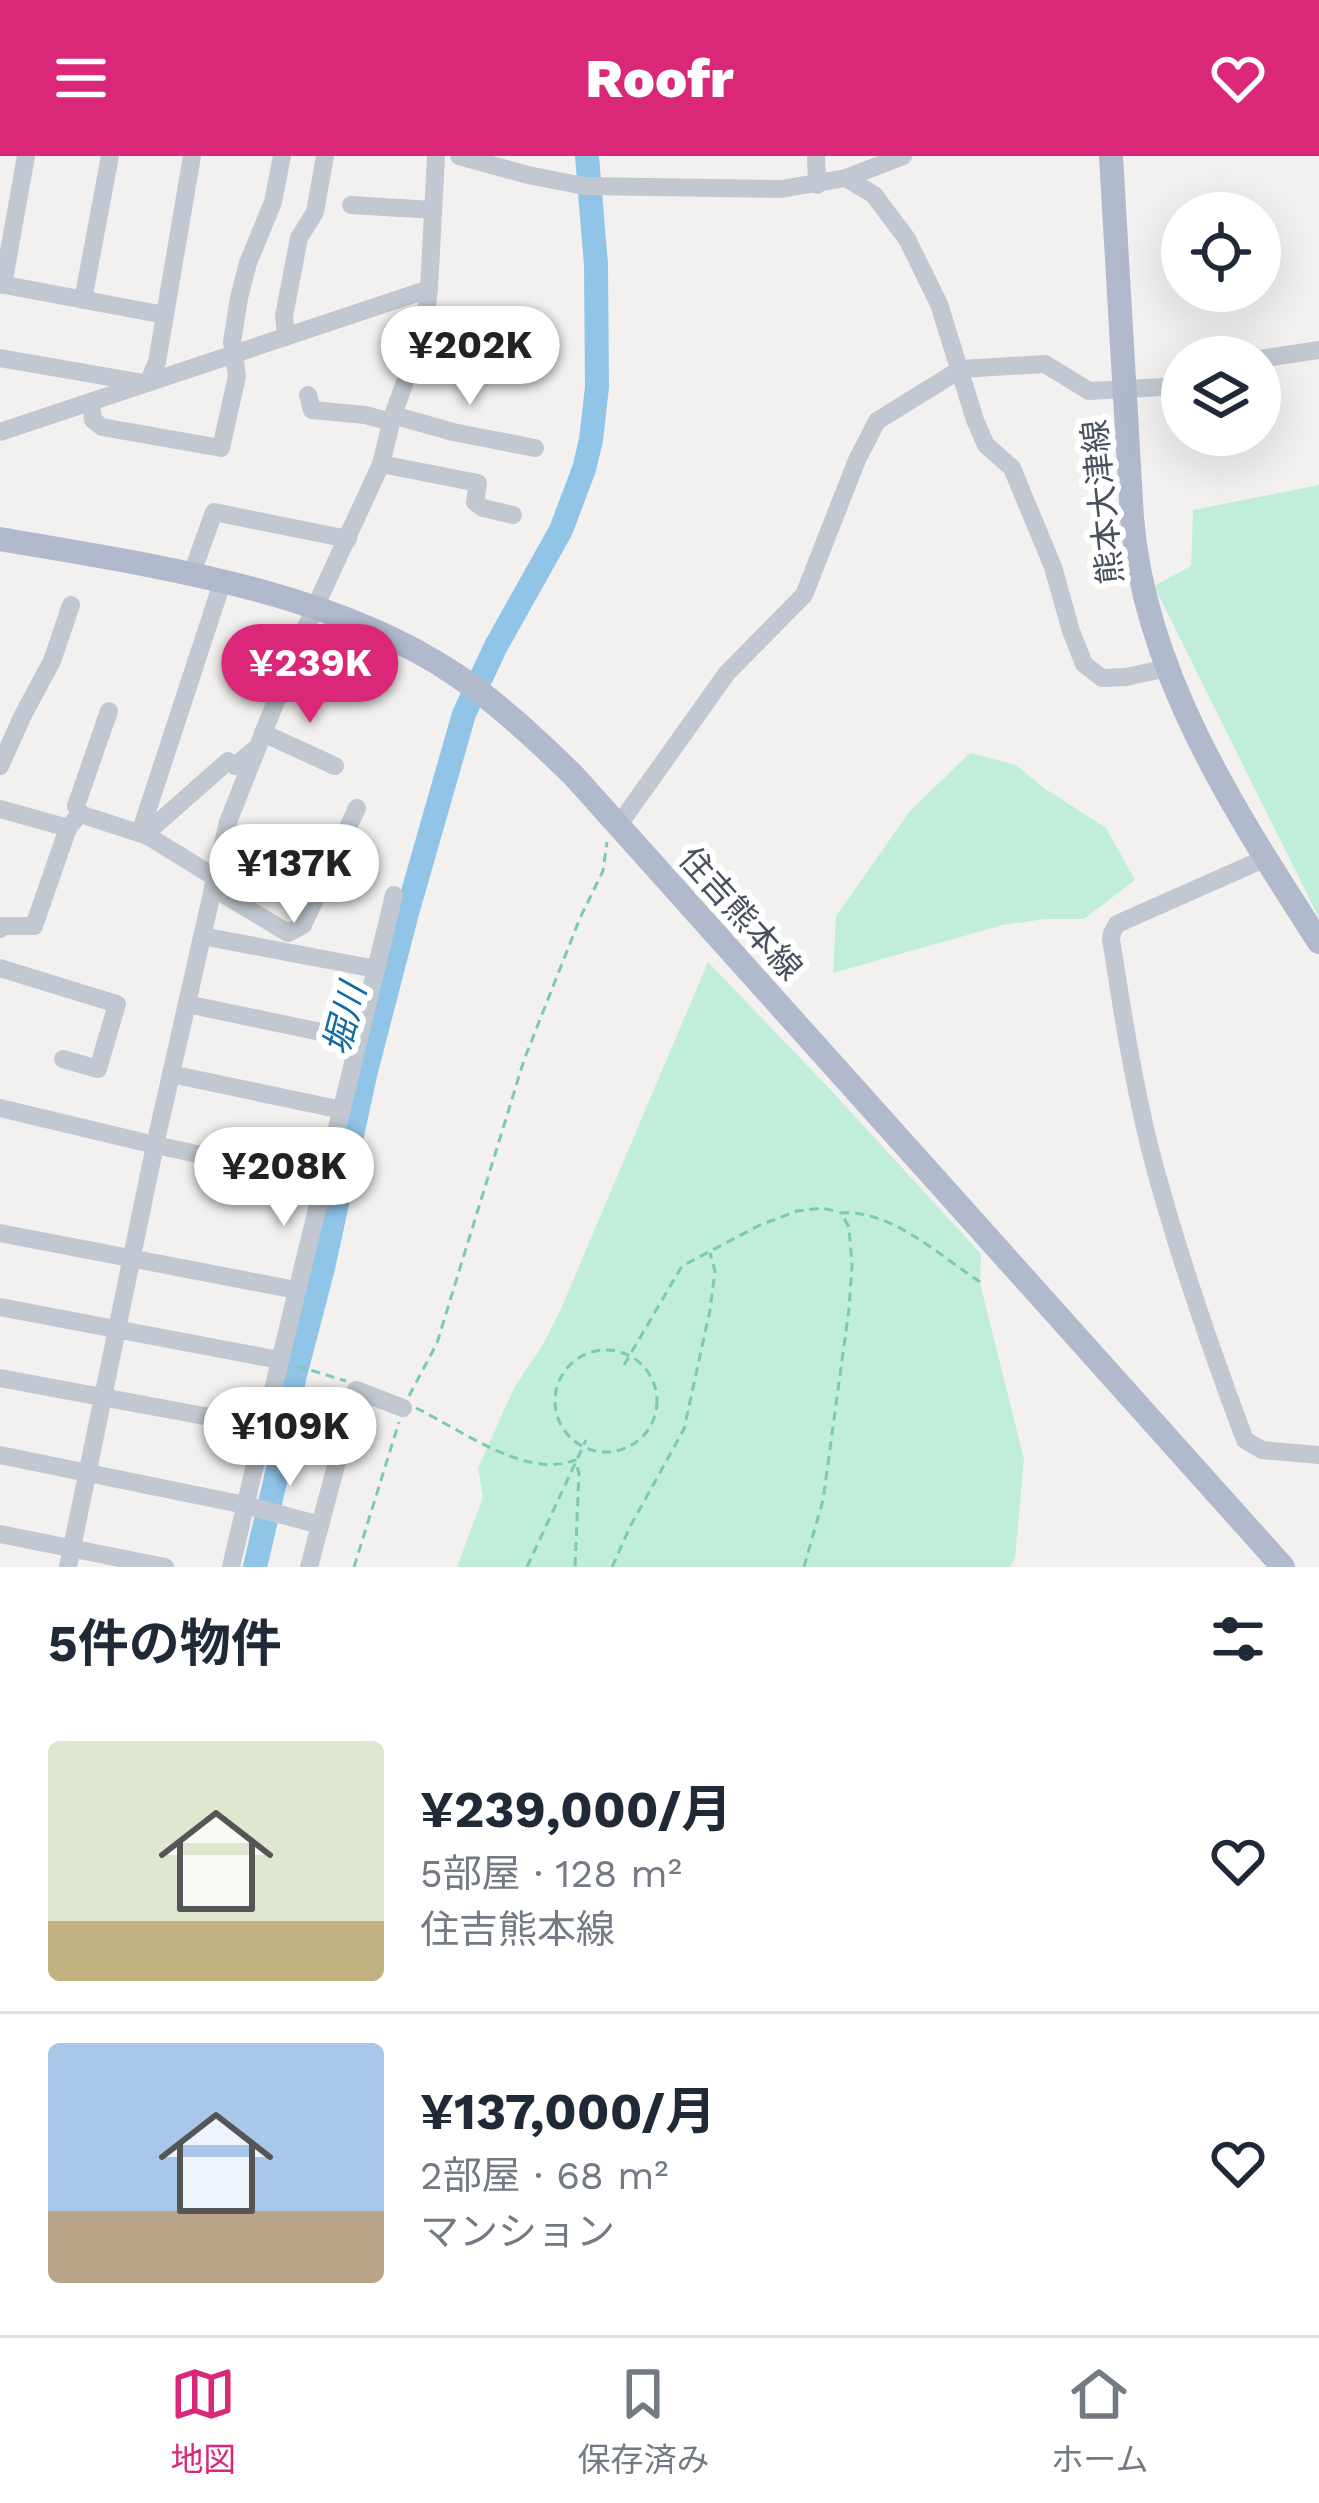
<!DOCTYPE html>
<html lang="ja">
<meta charset="utf-8">
<style>
body{margin:0;font-family:"Work Sans","Noto Sans JP",sans-serif;background:#f6f6f7;color:#1f2937;height:100vh;display:flex;flex-direction:column;font-size:45px;white-space:nowrap}
*{box-sizing:border-box;margin:0}
p{font-size:39px;color:#747a83}
.icon{flex:none;width:66px;height:66px;fill:none;stroke:currentColor;stroke-width:2;stroke-linecap:round;stroke-linejoin:round}
.map{position:relative;height:1411px;overflow:hidden}
.panel{display:flex;flex-direction:column;background:#fff;flex:1}
.panel>*{flex:none}
.tools{position:absolute;left:1161px;top:36px;display:grid;gap:24px}
.tools a{display:grid;place-items:center;width:120px;height:120px;border-radius:50%;background:#fff;box-shadow:0 12px 48px #0002;font-size:60px}
.price{position:absolute;translate:-50% -102px;padding:0 27px;border-radius:42px;background:#fff;color:#222;font-size:39px;line-height:78px;filter:drop-shadow(0 3px 6px #0008)}
.price::after{content:'';position:absolute;left:50%;top:72px;width:36px;height:27px;margin-left:-18px;background:inherit;clip-path:polygon(0 0,100% 0,50% 100%)}
.price.on{background:#db2777;color:#fff}
ul{padding:0;list-style:none}
li{display:flex;align-items:center;gap:36px;height:300px;padding:0 48px}
li+li{border-top:3px solid #e0e1e3}
li span{display:grid;place-items:center;flex:none;width:336px;height:240px;border-radius:12px;color:#555}
li>.icon{margin-inline-start:auto}
span .icon{width:144px;height:144px;fill:#fffc;stroke-width:1}
li b{font-size:51px}
h2{display:flex;justify-content:space-between;align-items:center;height:144px;padding:0 48px;font-size:51px}
header{display:flex;justify-content:space-between;align-items:center;height:156px;padding:0 48px;background:#db2777;color:#fff;font-size:54px;font-weight:800}
.menu{display:flex;justify-content:space-around;align-items:center;height:168px;border-top:3px solid #e0e1e3;background:#fff;font-size:33px;color:#747a83}
.menu a{display:grid;justify-items:center;gap:6px}
.menu .on{color:#db2777}
.map>svg:first-child{display:block}
</style>
<header><svg class="icon" aria-label="menu" viewBox="0 0 24 24"><path d="M4 6h16M4 12h16M4 18h16"/></svg>Roofr<svg class="icon" aria-label="heart" viewBox="0 0 24 24"><path d="M12 20l-8-8c-3-5 5-10 8-4 3-6 11-1 8 4z"/></svg></header>
<div class="map">
<svg width="1319" height="1411" viewBox="0 0 1319 1411">
<rect width="100%" height="100%" fill="#f3f1f0"/>
<!-- green -->
<g fill="#c1eedb">
<polygon points="1319,329 1319,762 1154,430 1191,410 1193,354"/>
<polygon points="970,597 1016,609 1044,632 1106,672 1135,724 1084,763 1045,763 1003,769 833,817 836,760 910,655"/>
<polygon points="708,806 828,931 981,1098 980,1127 1024,1303 1015,1402 1010,1411 457,1411 483,1341 478,1312 515,1230 542,1190 560,1155"/>
</g>
<g fill="none" stroke-linecap="round" stroke-linejoin="round">
<!-- river -->
<polyline stroke="#90c5e8" stroke-width="24" points="255,1411 285,1283 294,1223 323,1112 366,915 407,757 464,558 496,490 561,374 584,313 591,284 597,231 596,109 587,0"/>
<!-- path -->
<g stroke="#7bcab2" stroke-width="3" stroke-dasharray="9 6" stroke-linecap="butt">
<circle cx="606" cy="1245" r="51"/>
<polyline points="624,1209 682,1110 760,1069 797,1055 822,1052 839,1056"/>
<polyline points="297,1210 346,1225"/>
<polyline points="409,1240 437,1187 524,904 580,762 603,715 607,686"/>
<path d="M 416,1252 C 460,1273 527,1324 575,1304 L 579,1317 L 575,1411"/>
<polyline points="354,1411 399,1266"/>
<polyline points="527,1411 586,1284"/>
<polyline points="612,1411 631,1369 684,1273 710,1154 715,1115 710,1097"/>
<path d="M 804,1411 L 823,1344 L 849,1153 L 852,1109 L 849,1071 L 841,1057 C 891,1053 940,1100 980,1126"/>
</g>
<!-- minor -->
<g stroke="#c2c8d1" stroke-width="18">
<polyline points="459,0 528,19 584,30 781,33 846,22 903,0"/>
<polyline points="816,0 817,29"/>
<polyline points="846,22 874,39 907,83 939,148 975,264 986,289 1012,312 1053,411 1071,475 1084,508 1102,522 1126,521 1167,512"/>
<polyline points="351,49 433,54"/>
<polyline points="0,128 165,159"/>
<polyline points="3,129 26,0"/>
<polyline points="83,144 110,0"/>
<polyline points="286,181 284,160 299,82 315,56 325,0"/>
<polyline points="0,202 144,227"/>
<polyline points="1260,203 1319,194"/>
<polyline points="148,227 157,206 192,0"/>
<polyline points="308,239 312,254 365,259 391,266"/>
<polyline points="91,246 93,264 102,271 221,292 237,220 232,186 239,142 248,107 273,46 282,0"/>
<polyline points="393,259 453,276 535,292"/>
<polyline points="0,276 429,133"/>
<polyline points="381,308 478,327 475,346 483,352 513,359"/>
<polyline points="191,420 214,356 348,383"/>
<polyline points="263,577 335,610"/>
<polyline points="0,610 23,559 52,505 71,449"/>
<polyline points="0,653 68,672"/>
<polyline points="80,658 76,650 109,555"/>
<polyline points="618,670 727,517 804,439 857,304 877,265 961,213 1045,208 1089,235 1182,230"/>
<polyline points="140,677 222,427"/>
<polyline points="148,680 216,722"/>
<path d="M 1266,702 L 1117,768 L 1112,777 L 1111,783 C 1122,854 1133,924 1150,993 C 1175,1089 1210,1191 1245,1284 L 1262,1294 L 1319,1299"/>
<polyline points="213,732 288,777 303,769 357,652"/>
<polyline points="0,773 2,770 34,770 68,672 80,658 148,680 151,673 228,605 235,610 254,594"/>
<polyline points="202,780 376,813"/>
<polyline points="0,812 117,848 98,913 63,903"/>
<polyline points="187,848 359,884"/>
<polyline points="171,918 342,954"/>
<polyline points="0,952 155,989 325,1025"/>
<polyline points="0,1077 296,1134"/>
<polyline points="0,1151 279,1204"/>
<polyline points="0,1222 263,1271"/>
<polyline points="0,1299 245,1349 320,1369"/>
<polyline points="0,1378 165,1411"/>
<polyline points="68,1411 155,989 228,666 301,482 381,308 393,259 424,173 429,133 436,0"/>
<path d="M 231,1411 C 283,1186 340,963 394,739"/>
<polyline points="309,1411 356,1234 403,1252"/>
</g>
<!-- major -->
<g stroke="#b1bacd" stroke-width="24">
<path d="M 1111,0 L 1132,362 C 1145,519 1236,657 1319,786"/>
<path d="M 0,383 C 149,409 329,433 456,519 C 499,548 537,584 574,620 L 1283,1411"/>
</g>
</g>
<g text-anchor="middle" stroke-width="12" stroke-linejoin="round" paint-order="stroke">
<!-- street labels -->
<g font-size="33" fill="#49505d" stroke="#fff">
<text transform="translate(1102 346) rotate(-96)" y="12">熊本大津線</text>
<text transform="translate(741 757) rotate(48)" y="12">住吉熊本線</text>
</g>
<!-- water labels -->
<g font-size="36" font-style="italic" fill="#136ba6" stroke="#fff">
<text transform="translate(344 863) rotate(-75)" y="13">堀川</text>
</g>
</g>
</svg>
<div class="tools">
<a><svg class="icon" aria-label="locate" viewBox="0 0 24 24"><circle cx="12" cy="12" r="6"/><path d="M12 2v4M12 18v4M2 12h4M18 12h4"/></svg></a>
<a><svg class="icon" aria-label="layers" viewBox="0 0 24 24"><path d="M12 4l9 5-9 5-9-5zM3 14l9 5 9-5"/></svg></a>
</div>
<b class="price" style="left:470px;top:252px">¥202K</b>
<b class="price on" style="left:310px;top:570px">¥239K</b>
<b class="price" style="left:294px;top:770px">¥137K</b>
<b class="price" style="left:284px;top:1073px">¥208K</b>
<b class="price" style="left:290px;top:1333px">¥109K</b>
</div>
<section class="panel">
<h2>5件の物件<svg class="icon" aria-label="filters" viewBox="0 0 24 24"><path d="M4 7h16M4 17h16"/><circle cx="9" cy="7" r="2"/><circle cx="15" cy="17" r="2"/></svg></h2>
<ul>
<li><span style="background:linear-gradient(#dfe7d0 75%,#c2b280 0)"><svg class="icon" aria-label="home" viewBox="0 0 24 24"><path d="M3 11l9-7 9 7M6 9v11h12V9"/></svg></span><div><b>¥239,000/月</b><p>5部屋 · 128 m²</p><p>住吉熊本線</p></div><svg class="icon" aria-label="heart" viewBox="0 0 24 24"><path d="M12 20l-8-8c-3-5 5-10 8-4 3-6 11-1 8 4z"/></svg></li>
<li><span style="background:linear-gradient(#a9c7e8 70%,#b9a48a 0)"><svg class="icon" aria-label="home" viewBox="0 0 24 24"><path d="M3 11l9-7 9 7M6 9v11h12V9"/></svg></span><div><b>¥137,000/月</b><p>2部屋 · 68 m²</p><p>マンション</p></div><svg class="icon" aria-label="heart" viewBox="0 0 24 24"><path d="M12 20l-8-8c-3-5 5-10 8-4 3-6 11-1 8 4z"/></svg></li>
</ul>
</section>
<nav class="menu">
<a class="on"><svg class="icon" aria-label="map" viewBox="0 0 24 24"><path d="M3 6l6-2 6 2 6-2v14l-6 2-6-2-6 2zM9 4v14M15 6v14"/></svg>地図</a>
<a><svg class="icon" aria-label="saved" viewBox="0 0 24 24"><path d="M7 4h10v16l-5-4-5 4z"/></svg>保存済み</a>
<a><svg class="icon" aria-label="home" viewBox="0 0 24 24"><path d="M3 11l9-7 9 7M6 9v11h12V9"/></svg>ホーム</a>
</nav>
